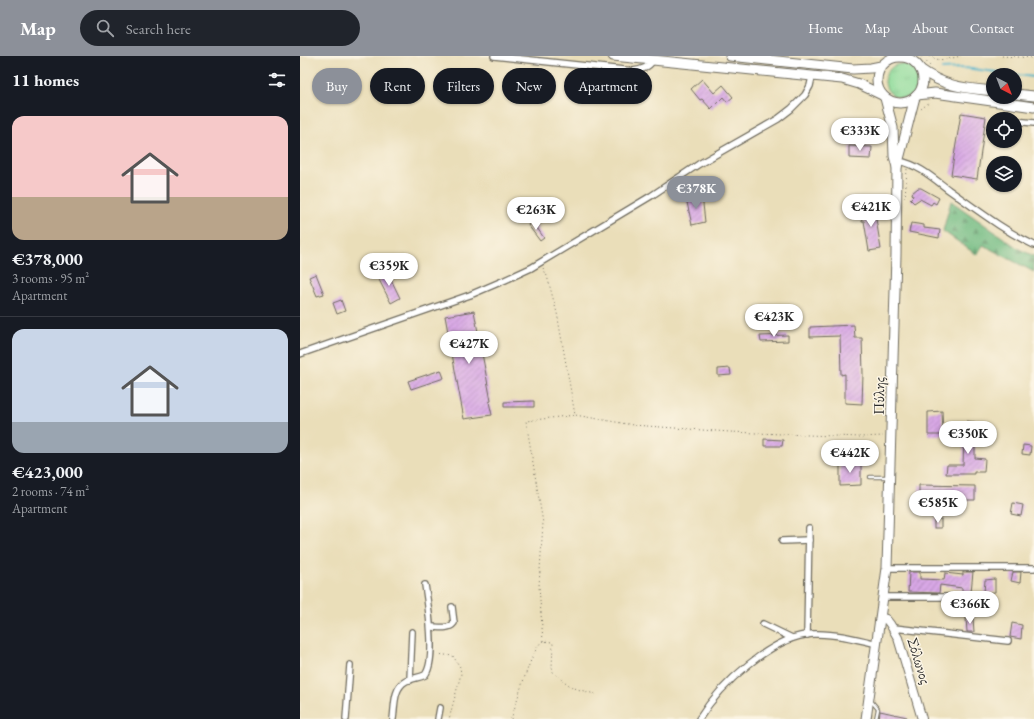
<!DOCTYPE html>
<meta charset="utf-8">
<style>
body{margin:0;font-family:"EB Garamond",serif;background:#20242c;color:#f1f3f6;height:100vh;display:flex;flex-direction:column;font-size:15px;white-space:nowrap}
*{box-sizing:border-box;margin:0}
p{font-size:13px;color:#9ea1a6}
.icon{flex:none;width:22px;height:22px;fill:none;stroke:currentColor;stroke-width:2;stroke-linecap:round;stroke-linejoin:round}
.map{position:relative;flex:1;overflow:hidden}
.panel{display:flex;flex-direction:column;background:#171b24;width:300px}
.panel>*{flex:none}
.hud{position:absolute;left:12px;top:12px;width:380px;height:36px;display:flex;gap:8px}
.needle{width:26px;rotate:138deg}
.controls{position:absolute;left:686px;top:12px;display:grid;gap:8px}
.controls a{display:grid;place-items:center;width:36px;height:36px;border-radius:50%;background:#171b24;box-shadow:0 1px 3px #0004;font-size:20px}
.price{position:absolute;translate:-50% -34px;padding:0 9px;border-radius:14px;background:#fff;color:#222;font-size:13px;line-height:26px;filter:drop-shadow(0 1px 2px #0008)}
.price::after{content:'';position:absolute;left:50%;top:24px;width:12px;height:9px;margin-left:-6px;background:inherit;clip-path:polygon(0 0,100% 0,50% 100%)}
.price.active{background:#8c9099;color:#fff}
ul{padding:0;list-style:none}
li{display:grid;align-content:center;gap:8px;height:212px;padding:0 12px}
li+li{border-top:1px solid #363941}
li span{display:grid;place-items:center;height:124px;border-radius:12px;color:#555}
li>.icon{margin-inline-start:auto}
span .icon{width:72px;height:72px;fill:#fffc;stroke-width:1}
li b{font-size:17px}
h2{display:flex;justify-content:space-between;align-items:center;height:48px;padding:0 12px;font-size:17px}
.chip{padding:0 14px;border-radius:18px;background:#171b24;box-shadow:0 1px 3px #0004;font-size:14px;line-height:36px}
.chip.active{background:#8c9099;color:#fff}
header{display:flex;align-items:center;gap:24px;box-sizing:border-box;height:56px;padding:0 20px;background:#8c9099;color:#fff}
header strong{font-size:19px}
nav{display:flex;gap:22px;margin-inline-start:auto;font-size:14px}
.search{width:280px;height:36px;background:#20242c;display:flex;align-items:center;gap:10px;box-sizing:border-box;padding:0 14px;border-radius:22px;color:#9ea1a6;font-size:15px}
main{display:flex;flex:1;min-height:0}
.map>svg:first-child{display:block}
</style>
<header>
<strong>Map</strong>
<div class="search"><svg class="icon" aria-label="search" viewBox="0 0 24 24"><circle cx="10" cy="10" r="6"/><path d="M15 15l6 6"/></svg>Search here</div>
<nav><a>Home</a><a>Map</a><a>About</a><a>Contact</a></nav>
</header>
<main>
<section class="panel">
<h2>11 homes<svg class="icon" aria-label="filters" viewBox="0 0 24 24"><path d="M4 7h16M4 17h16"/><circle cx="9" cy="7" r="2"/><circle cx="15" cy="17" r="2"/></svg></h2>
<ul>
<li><span style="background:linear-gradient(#f6c9c9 65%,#b9a48a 0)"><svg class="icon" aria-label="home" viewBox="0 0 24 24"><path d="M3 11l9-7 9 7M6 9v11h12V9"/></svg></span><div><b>€378,000</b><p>3 rooms · 95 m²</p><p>Apartment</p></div></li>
<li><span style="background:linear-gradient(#c9d6e8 75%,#9aa5b1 0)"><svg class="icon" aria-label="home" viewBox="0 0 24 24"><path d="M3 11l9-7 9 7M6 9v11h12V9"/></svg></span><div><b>€423,000</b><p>2 rooms · 74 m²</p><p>Apartment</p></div></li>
</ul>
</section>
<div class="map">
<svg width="734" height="663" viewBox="0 0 734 663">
<defs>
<pattern id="grass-tufts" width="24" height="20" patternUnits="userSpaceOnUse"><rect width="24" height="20" fill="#8ddb9a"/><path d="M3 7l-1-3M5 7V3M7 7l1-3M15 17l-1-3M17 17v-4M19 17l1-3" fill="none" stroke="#7abc85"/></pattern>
<pattern id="forest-firs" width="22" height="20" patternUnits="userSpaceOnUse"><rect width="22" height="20" fill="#72bb82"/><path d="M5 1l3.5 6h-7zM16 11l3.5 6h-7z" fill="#5e986b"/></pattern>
<pattern id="building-hatch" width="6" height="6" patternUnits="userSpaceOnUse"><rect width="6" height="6" fill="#d8a7e5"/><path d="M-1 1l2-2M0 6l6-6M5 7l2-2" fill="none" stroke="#af88ba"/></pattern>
</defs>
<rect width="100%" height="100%" fill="#fcf5e5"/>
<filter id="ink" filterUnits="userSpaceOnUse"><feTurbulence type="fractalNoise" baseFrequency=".025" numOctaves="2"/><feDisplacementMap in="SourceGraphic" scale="8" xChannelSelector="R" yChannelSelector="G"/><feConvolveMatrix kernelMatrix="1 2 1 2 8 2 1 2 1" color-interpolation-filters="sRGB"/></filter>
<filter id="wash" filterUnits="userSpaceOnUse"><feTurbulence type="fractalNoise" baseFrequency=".012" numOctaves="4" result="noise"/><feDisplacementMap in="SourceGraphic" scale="16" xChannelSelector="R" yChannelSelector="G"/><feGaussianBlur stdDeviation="0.9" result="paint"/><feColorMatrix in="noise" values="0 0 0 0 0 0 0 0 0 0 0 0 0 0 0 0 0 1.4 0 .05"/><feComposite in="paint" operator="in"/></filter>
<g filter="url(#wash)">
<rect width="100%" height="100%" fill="#eadeb9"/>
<!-- grass -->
<circle fill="url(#grass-tufts)" stroke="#5c8362" cx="602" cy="25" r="17"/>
<!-- forest -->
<polygon fill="url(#forest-firs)" stroke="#4e7356" points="651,145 719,193 734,200 734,216 683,189 677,199 643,175"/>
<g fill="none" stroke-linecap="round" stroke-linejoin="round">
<!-- stream -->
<polyline stroke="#4cb4cb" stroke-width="2" points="642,13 665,12 734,21"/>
</g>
<g id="blocks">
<!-- building -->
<g fill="url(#building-hatch)">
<polygon points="402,23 414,37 423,29 433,41 427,46 423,41 411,53 402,43 400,44 391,33"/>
<polygon points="661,57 686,61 677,123 651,119"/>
<polygon points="549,90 572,91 571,103 549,102"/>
<polygon points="618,132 621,132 639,142 636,148 633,146 631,149 620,143 614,147 610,143 613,140 612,137"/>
<polygon points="402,139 405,166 392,169 386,142"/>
<polygon points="574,151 581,193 569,195 564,165 562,165 560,153"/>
<polygon points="233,166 244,182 240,185 228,169"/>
<polygon points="611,167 624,169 624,172 640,174 639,182 609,176"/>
<polygon points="87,215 100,242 91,247 77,220"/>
<polygon points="16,218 24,238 17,240 9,221"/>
<polygon points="41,244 45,255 37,258 33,247"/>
<polygon points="174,255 191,345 189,346 192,359 164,363 145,260"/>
<polygon points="554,269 555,282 562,282 563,318 562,348 545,347 545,318 541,319 540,280 510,281 510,271"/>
<polygon points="488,279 488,285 461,286 460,280"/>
<polygon points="430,312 431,319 418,320 418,313"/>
<polygon points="141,314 144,322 111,333 108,325"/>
<polygon points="234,345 234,351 204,351 204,346"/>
<polygon points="642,355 643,379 628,379 628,356"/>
<polygon points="667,365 675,366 674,379 675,379 675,402 685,403 684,416 674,416 674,418 646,418 647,409 663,409 664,379 665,379"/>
<polygon points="464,383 483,384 482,390 464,390"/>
<polygon points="723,389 731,390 730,399 722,398"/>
<polygon points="540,407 561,407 561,429 540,430"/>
<polygon points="619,429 675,430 675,444 619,444"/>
<polygon points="713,447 723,449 721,460 711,458"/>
<rect x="634" y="463" width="7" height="9"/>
<polygon points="609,516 620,516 620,523 644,524 645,517 663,519 663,516 673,516 671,536 662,535 662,532 640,529 639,537 608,536"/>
<polygon points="713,516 721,516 720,527 711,525"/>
<polygon points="695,523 695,536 684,537 685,524"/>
<polygon points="666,562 673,562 674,576 667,576"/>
<polygon points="712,567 722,569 721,583 710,581"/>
<polygon points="580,655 607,661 607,663 579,663"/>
</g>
</g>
</g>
<g filter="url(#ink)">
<use href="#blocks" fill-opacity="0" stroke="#6e6a5d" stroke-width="1"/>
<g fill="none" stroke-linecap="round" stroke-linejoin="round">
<!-- lane casing -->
<g stroke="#6e6a5d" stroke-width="4.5">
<g id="lane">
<polyline points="570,421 588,421"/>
<polyline points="572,646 578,653 576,663"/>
</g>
</g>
<!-- street casing -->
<g stroke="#6e6a5d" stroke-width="8">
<g id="street">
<path d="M 194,0 L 333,15 C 343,14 348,11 354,4"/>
<polyline points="715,65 734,67"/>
<path d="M 599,105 C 619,109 633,122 649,134 C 676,153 704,175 734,189"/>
<polyline points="0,298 170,239 205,224 231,212 351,140 399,108 478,63 491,53 505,39 510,30 512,21"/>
<polyline points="482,485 509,484"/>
<polyline points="587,512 734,512"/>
<polyline points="583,541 671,541"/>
<polyline points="463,568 492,582"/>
<path d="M 131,571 C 138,571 149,574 154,567 L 152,551"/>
<polyline points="594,572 708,585"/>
<polyline points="507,579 509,472"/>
<polyline points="110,624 112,576"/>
<polyline points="46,663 50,609"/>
<path d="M 93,663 C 95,650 93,632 106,625 C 112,622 119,622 125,619 C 137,604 128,548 125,529"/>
<polyline points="138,663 140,652"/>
<path d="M 399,663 C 420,629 472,580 513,578 C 534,577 557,583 577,588"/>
</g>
</g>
<!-- secondary casing -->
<g stroke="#6e6a5d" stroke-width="10">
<polyline id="secondary" points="580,561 586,563 590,568 598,582 622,663"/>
</g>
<!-- primary casing -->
<g stroke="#6e6a5d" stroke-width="11">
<g id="primary">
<polyline points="313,0 542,23 559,28 582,39"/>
<polyline points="430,0 553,13 571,12 581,10"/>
<circle cx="600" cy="24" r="23"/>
<path d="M 620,13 C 645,31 663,32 693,35"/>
<polyline points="715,38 734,40"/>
<polyline points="617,39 635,37 734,51"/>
<polyline points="597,111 615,41"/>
<polyline points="566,663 587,512 596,199 597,111 594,100 593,72 585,42"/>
</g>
</g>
<!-- path -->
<g stroke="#6e6a5d" stroke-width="1" stroke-dasharray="1 3" stroke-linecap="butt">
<polyline points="621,0 630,10"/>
<path d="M 630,0 C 639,7 651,2 661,0"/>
<polyline points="702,0 734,2"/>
<polyline points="621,53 630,46"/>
<polyline points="605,142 607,113"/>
<polyline points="243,212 247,220 257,257 275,359"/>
<polyline points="243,585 239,530 243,467 226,365 275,359 333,369 430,376 560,381 583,380"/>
<polyline points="137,598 153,600 160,611 161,618 149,663"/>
<path d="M 211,663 C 216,649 232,590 243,585 L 252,586 L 253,588 L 252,611 L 253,616 L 270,630 L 277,633 L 298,639"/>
</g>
<!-- lane -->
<use href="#lane" stroke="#fff" stroke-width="2.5"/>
<!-- street -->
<use href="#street" stroke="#fff" stroke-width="5.5"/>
<!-- secondary -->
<use href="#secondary" stroke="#fff" stroke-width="8"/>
<!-- primary -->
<use href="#primary" stroke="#fff" stroke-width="9"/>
</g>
</g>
<g text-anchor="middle" stroke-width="3" stroke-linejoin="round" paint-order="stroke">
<!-- street labels -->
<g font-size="15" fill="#2b2b2b" stroke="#fcf5e5">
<text transform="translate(579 340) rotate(-89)" y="5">Πύλης</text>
<text transform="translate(619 605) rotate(73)" y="5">Σόλωνος</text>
</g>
</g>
</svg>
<div class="controls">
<a><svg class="needle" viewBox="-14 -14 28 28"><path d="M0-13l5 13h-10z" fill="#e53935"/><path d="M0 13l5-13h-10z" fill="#9ea1a6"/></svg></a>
<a><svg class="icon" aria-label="locate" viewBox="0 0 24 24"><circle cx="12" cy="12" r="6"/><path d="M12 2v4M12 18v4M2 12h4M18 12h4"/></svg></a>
<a><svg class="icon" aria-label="layers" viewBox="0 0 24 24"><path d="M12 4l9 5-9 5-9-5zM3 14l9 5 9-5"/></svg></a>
</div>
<b class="price" style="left:560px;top:96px">€333K</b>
<b class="price active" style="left:396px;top:154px">€378K</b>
<b class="price" style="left:571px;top:172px">€421K</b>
<b class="price" style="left:236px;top:175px">€263K</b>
<b class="price" style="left:89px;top:231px">€359K</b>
<b class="price" style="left:474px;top:282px">€423K</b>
<b class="price" style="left:169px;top:309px">€427K</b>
<b class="price" style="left:668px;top:399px">€350K</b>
<b class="price" style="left:550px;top:418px">€442K</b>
<b class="price" style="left:638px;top:468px">€585K</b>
<b class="price" style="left:670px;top:569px">€366K</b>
<div class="hud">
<a class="chip active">Buy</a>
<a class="chip">Rent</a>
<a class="chip">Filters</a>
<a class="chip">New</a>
<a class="chip">Apartment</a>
</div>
</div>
</main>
